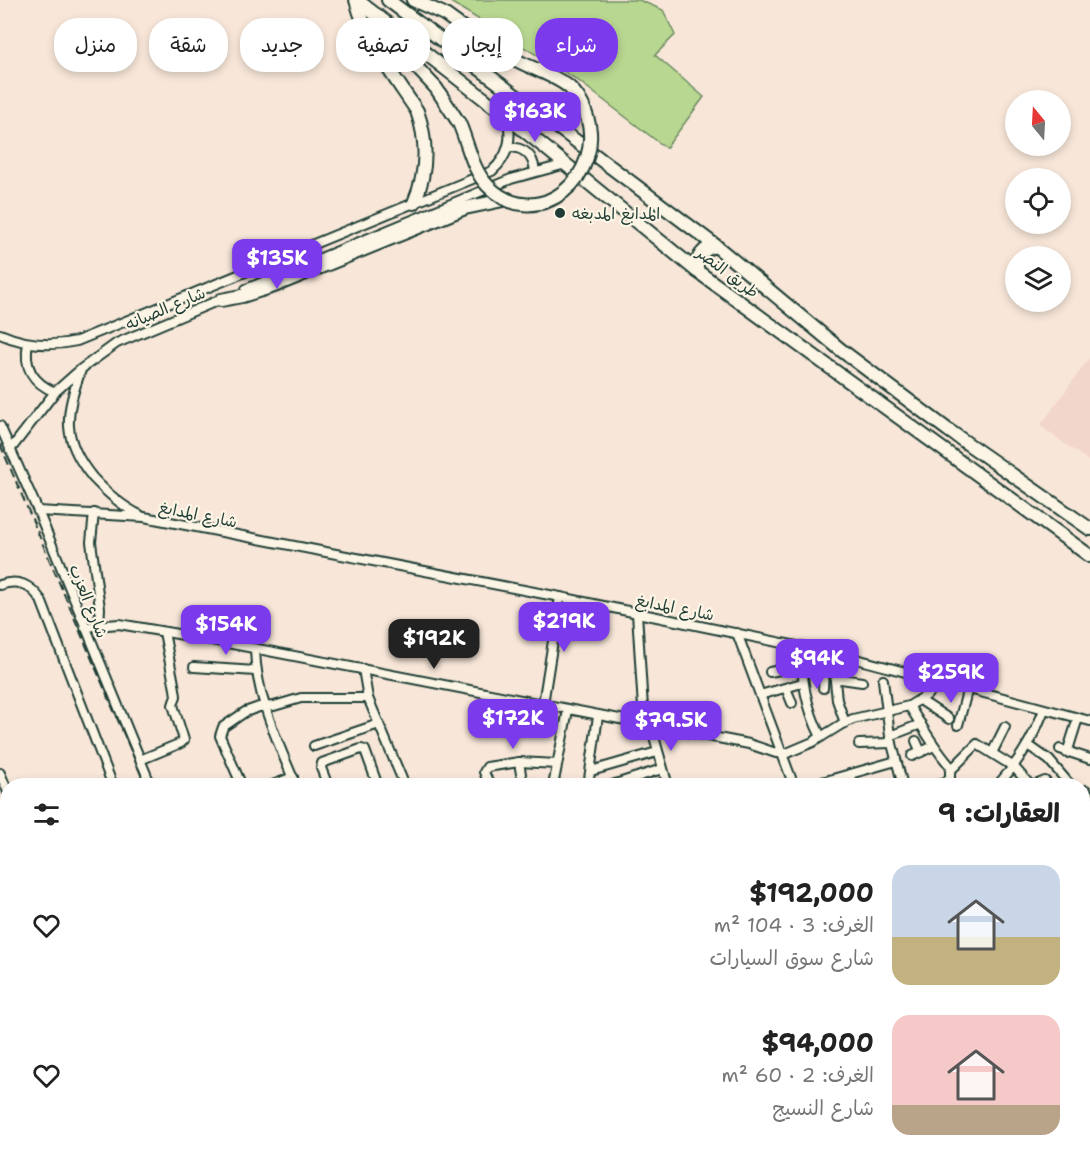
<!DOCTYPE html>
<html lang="ar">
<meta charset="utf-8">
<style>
body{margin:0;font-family:"Shantell Sans","Playpen Sans Arabic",sans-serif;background:#f6f6f6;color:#222;direction:rtl;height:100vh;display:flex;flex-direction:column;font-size:22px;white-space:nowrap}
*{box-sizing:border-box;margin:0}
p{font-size:20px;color:#767676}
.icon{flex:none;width:33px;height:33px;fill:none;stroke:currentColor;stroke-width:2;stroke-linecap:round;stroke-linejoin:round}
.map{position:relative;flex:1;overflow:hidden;direction:ltr}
.drawer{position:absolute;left:0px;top:778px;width:1090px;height:386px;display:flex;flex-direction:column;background:#fff;border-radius:24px 24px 0 0;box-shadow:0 3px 9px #0003;direction:rtl}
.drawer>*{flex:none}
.hud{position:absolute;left:18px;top:18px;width:600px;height:54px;direction:rtl;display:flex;gap:12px}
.needle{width:39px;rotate:342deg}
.tools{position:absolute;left:1005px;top:90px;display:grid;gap:12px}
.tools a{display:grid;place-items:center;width:66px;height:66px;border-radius:50%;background:#fff;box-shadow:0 3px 9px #0003;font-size:30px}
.price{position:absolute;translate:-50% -51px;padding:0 14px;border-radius:12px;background:#7c3aed;color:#fff;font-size:20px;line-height:39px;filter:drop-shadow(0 2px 3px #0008)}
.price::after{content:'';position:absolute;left:50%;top:36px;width:18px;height:14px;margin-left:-9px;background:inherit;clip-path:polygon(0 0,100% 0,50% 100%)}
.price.selected{background:#222;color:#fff}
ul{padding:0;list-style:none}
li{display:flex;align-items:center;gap:18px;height:150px;padding:0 30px}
li span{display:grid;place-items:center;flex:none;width:168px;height:120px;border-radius:18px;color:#555}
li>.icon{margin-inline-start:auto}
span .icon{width:72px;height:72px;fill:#fffc;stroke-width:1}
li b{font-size:26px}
h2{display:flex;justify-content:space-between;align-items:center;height:72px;padding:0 30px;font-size:26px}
.pill{padding:0 21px;border-radius:24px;background:#fff;box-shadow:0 3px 9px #0003;font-size:21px;line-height:54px}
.pill.selected{background:#7c3aed;color:#fff}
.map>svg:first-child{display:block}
</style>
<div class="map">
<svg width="1090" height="1163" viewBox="0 0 1090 1163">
<rect width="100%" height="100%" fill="#f8e7d9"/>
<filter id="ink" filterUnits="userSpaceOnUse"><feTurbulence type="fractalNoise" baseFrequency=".0167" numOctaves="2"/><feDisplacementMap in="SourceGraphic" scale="12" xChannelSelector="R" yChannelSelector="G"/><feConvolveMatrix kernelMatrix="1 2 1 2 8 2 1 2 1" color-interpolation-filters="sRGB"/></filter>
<g filter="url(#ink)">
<!-- built -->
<polygon fill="#f3d6cb" points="1090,357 1090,462 1040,426"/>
<!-- green -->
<g fill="#b8d790" stroke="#6c8a62" stroke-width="1.5">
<polygon points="447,0 639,0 663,10 675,35 655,55 704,97 666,148 576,79"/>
<polygon points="544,1157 547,1163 370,1163 365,1157"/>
</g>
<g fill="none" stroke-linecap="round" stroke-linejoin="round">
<!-- minor casing -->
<g stroke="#1f3d34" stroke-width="12">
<g id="minor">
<path d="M 508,147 C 524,147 533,155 535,171"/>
<polyline points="246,289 511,179 566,164"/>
<path d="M 0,334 C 25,345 50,347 77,341 L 492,171 C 508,157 514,137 506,116"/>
<path d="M 28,343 C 23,367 33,383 55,392"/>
<path d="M 81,370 C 65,415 61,439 93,478 C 107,493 121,506 140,515"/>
<polyline points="0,426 38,511 151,786"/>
<polyline points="10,450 55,392 81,369 117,343 224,298"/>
<polyline points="38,511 144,517 560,597 845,656 1090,721"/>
<polyline points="94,513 91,542 100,608 99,625"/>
<path d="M 0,585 C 18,579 30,584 41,600 L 113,786"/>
<polyline points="637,613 644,724"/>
<polyline points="85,627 119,624 201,638 749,744 776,753 787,753 813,742 842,724 853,719 909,706 927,695 940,681"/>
<polyline points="737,633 794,786"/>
<path d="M 802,646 C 801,679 806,707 821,737"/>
<path d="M 255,649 C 256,697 278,742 296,786"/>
<polyline points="194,667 256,671"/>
<polyline points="363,669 368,698 405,786"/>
<polyline points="770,672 790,668 792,670 802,668"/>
<polyline points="841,679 862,682"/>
<polyline points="883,680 890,736 903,786"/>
<polyline points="786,688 792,703"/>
<polyline points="823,688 825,651"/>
<polyline points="760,695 802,683"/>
<polyline points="920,700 949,719"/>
<polyline points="543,704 560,597"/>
<path d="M 909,706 C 923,727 935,750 952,768"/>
<polyline points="845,723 837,700 835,681 842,678 845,656"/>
<polyline points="958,725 968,688"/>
<polyline points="651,726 668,786"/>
<polyline points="890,736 921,724"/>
<polyline points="916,741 921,752"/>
<polyline points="859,744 892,743"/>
<polyline points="1028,745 1049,760 1071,786"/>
<polyline points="314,746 379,724"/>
<polyline points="1060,749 1090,759"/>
<polyline points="992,753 1005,727"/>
<polyline points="1067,753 1078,718"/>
<polyline points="912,756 934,746"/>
<polyline points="140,760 181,743 184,740 173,705 176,696 175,689 164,632"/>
<polyline points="519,762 523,786"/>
<polyline points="591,771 657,752"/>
<polyline points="0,773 8,792"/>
<polyline points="850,774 852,786"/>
<polyline points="242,786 220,736 223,727 245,712 259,707 274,706 301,698 368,698"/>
<polyline points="270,786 293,777"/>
<polyline points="328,786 321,768 322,763 361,749 365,750 378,786"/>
<polyline points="490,786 484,772 487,767 519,762 557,764"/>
<polyline points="553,786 568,710"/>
<polyline points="588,786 598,716"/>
<polyline points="609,786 662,769"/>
<polyline points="653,786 667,782"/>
<polyline points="808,786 896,761"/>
<polyline points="938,786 950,779 950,771 977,744 1014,767 1030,785 1035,785 1045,781 1050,786"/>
<path d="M 997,786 C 1018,763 1033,739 1044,710"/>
<polyline points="1086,790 1090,797"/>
<polyline points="1083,806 1090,818"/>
<polyline points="1083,838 1087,845"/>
<polyline points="1083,852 1090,865"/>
<polyline points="1083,909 1089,919"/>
<polyline points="0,925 8,922"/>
<polyline points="1083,954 1090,964"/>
<polyline points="0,961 8,974"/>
<polyline points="1083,985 1090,980"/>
<polyline points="1090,1017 1085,1023 1090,1033"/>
<polyline points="1083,1062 1090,1058"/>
<polyline points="0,1108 8,1104"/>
<polyline points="0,1153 8,1152"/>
<polyline points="1083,1155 1090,1151"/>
<polyline points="281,1156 284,1163"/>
<polyline points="304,1156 306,1163"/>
<polyline points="325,1156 328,1163"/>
<polyline points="359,1156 364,1163"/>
<polyline points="550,1156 552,1163"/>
<polyline points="761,1156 764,1163"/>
<polyline points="851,1156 855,1163"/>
<polyline points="636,1163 646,1156"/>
<polyline points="702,1163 711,1156"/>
<polyline points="728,1163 728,1156"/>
<polyline points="771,1163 780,1156"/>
<polyline points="802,1163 814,1158"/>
<polyline points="824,1163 836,1159"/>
<polyline points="880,1163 893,1156"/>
<polyline points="1066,1163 1079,1156"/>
</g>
</g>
<!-- trunk casing -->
<g stroke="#1f3d34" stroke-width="16">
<g id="trunk">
<path d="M 356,0 C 367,42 393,75 417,111 C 428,142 427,173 414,203"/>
<polyline points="357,0 505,115 697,271 1090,556"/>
<polyline points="388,0 716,246 841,350 948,430 1090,529"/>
<polyline points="413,0 444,14 480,40 516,60"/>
<polyline points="377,15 388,37 436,88 459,123"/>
<path d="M 697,271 C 696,257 703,248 716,246"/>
<polyline points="221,300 242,296 274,286 465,208 508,199"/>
<polyline points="1083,1078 1090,1074"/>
<polyline points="1083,1143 1090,1139"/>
<polyline points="918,1163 930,1156"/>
<polyline points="1042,1163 1055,1156"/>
</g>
</g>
<!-- motorway casing -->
<g stroke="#1f3d34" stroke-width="18">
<g id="motorway">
<polyline points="1083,1099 1090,1095"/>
<polyline points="1083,1119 1090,1116"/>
<polyline points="270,1156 272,1163"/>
<polyline points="316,1156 319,1163"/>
<polyline points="952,1163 966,1156"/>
<polyline points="996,1163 1009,1156"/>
</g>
</g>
<!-- minor -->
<use href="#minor" stroke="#fcf5e5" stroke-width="8"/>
<!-- trunk -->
<use href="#trunk" stroke="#fcf5e5" stroke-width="12"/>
<!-- motorway -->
<use href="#motorway" stroke="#fcf5e5" stroke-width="14"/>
<!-- rail -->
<g stroke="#1f3d34" stroke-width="2" stroke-dasharray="9 4.5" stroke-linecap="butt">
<polyline points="0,444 146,786"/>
<polyline points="291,1156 294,1163"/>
</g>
<!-- trunk-bridge casing -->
<g stroke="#1f3d34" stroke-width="16" stroke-linecap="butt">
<path id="trunk-bridge" d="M 459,123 C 468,143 472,170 488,186 C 537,236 608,175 586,114 C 583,105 577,94 569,87 C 554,75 533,69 516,60"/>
</g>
<!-- trunk-bridge -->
<use href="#trunk-bridge" stroke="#fcf5e5" stroke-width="12"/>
</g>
</g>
<!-- markers -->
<circle fill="#1f3d34" stroke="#fcf5e5" stroke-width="2" cx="560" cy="213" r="6"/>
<g text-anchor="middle" stroke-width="4.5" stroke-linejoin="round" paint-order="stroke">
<!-- poi labels -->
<g font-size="16" fill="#1f3d34" stroke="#fcf5e5" text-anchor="start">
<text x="572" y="219">المدابغ المدبغه</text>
</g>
<!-- street labels -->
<g font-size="16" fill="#1f3d34" stroke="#fcf5e5">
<text transform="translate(728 272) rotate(37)" y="6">طريق النصر</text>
<text transform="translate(165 308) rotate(-23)" y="6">شارع الصيانه</text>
<text transform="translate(198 514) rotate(11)" y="6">شارع المدابغ</text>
<text transform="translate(89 601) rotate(68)" y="6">شارع العزب</text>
<text transform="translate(675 607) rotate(11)" y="6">شارع المدابغ</text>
</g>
</g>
</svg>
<div class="tools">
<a><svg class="needle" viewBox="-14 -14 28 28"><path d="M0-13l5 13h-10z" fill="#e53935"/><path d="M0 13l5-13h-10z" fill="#767676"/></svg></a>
<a><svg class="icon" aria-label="locate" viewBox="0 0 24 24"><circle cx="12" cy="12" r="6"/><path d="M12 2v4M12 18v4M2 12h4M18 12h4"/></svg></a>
<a><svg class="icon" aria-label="layers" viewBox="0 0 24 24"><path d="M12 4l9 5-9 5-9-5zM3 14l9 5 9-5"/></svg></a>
</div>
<b class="price" style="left:535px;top:143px">$163K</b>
<b class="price" style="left:277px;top:290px">$135K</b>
<b class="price" style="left:564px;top:653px">$219K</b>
<b class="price" style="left:226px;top:656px">$154K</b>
<b class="price selected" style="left:434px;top:670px">$192K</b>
<b class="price" style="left:817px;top:690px">$94K</b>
<b class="price" style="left:951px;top:704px">$259K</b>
<b class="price" style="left:513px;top:750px">$172K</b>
<b class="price" style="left:671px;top:752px">$79.5K</b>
<div class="hud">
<a class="pill selected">شراء</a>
<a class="pill">إيجار</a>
<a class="pill">تصفية</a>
<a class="pill">جديد</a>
<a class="pill">شقة</a>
<a class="pill">منزل</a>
</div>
<section class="drawer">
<h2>العقارات: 9<svg class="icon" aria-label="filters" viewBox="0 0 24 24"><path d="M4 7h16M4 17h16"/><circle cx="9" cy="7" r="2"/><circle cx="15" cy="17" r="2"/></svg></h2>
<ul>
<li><span style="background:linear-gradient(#c9d6e8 60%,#c2b280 0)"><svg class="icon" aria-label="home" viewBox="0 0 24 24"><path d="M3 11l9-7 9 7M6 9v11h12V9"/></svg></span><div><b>$192,000</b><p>الغرف: 3 · 104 m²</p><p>شارع سوق السيارات</p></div><svg class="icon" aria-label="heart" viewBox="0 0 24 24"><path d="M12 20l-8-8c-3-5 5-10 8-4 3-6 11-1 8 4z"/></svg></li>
<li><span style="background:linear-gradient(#f6c9c9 75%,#b9a48a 0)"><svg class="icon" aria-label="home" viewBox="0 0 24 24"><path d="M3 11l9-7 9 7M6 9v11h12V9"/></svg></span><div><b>$94,000</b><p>الغرف: 2 · 60 m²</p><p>شارع النسيج</p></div><svg class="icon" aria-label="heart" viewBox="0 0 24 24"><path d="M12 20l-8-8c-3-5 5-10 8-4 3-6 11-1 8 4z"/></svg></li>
</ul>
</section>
</div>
